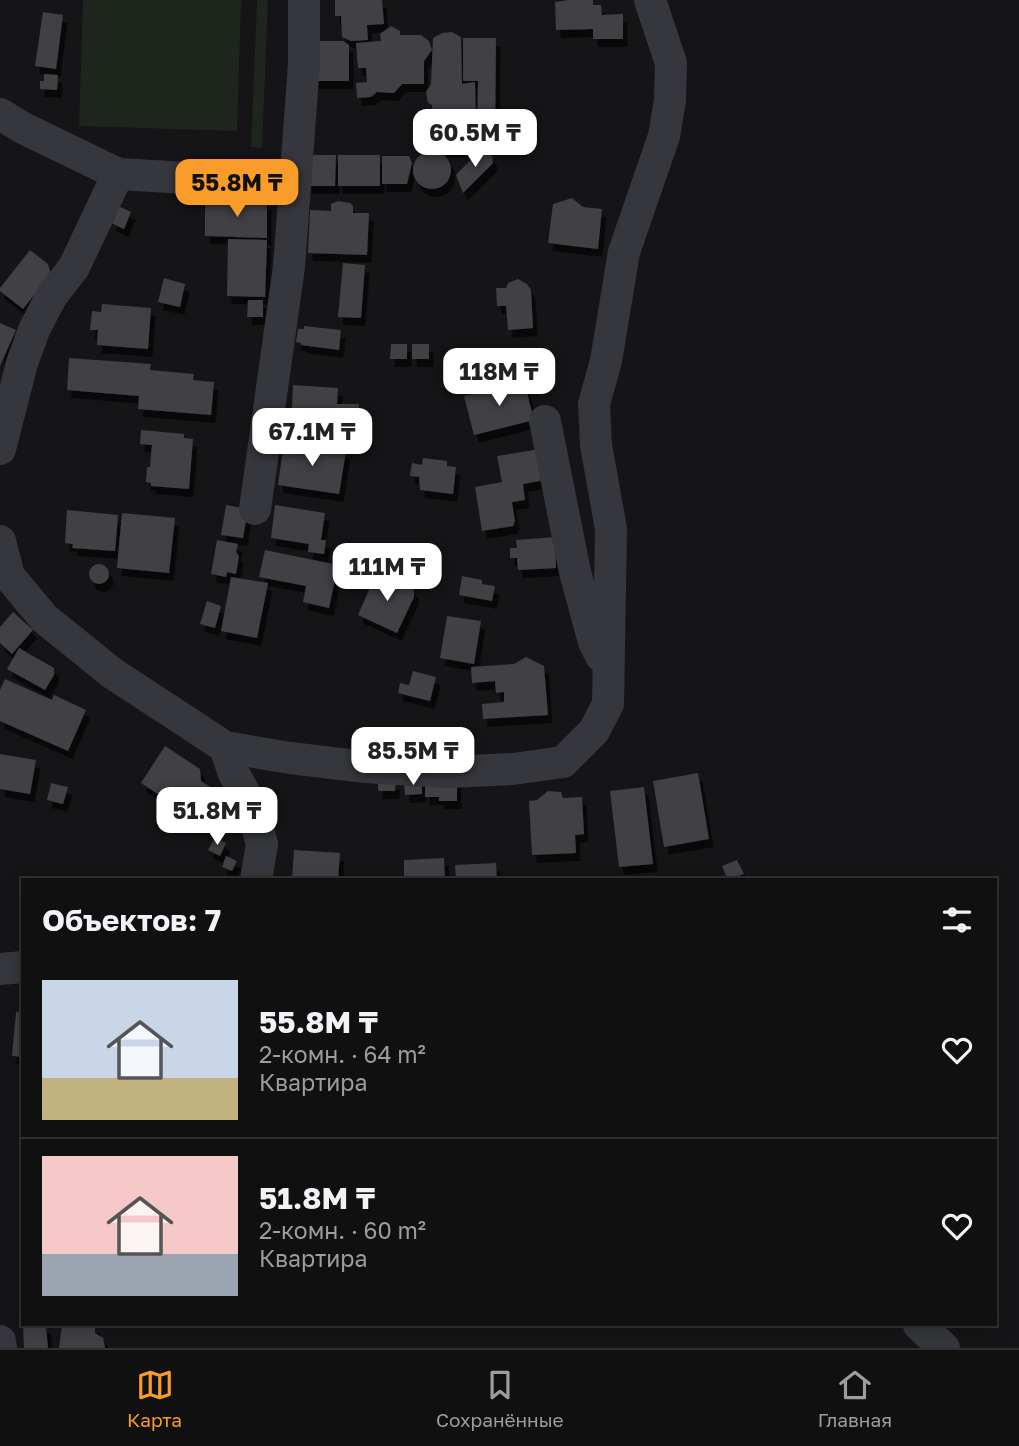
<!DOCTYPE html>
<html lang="ru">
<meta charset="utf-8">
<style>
body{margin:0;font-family:"Golos Text",sans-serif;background:#19191a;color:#f1f3f6;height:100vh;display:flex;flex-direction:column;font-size:26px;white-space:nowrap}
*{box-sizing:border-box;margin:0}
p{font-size:23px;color:#9c9d9f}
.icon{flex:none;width:38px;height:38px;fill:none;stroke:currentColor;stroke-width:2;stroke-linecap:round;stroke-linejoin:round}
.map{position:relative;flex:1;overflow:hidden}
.details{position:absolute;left:21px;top:878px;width:976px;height:448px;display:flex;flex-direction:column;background:#101011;border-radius:0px;box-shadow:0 4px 18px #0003,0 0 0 2px #303031}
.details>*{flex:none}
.price{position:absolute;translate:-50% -60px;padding:0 16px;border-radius:14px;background:#fff;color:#222;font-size:23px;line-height:46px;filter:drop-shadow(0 2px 4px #0008)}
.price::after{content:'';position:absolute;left:50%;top:42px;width:21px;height:16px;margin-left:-10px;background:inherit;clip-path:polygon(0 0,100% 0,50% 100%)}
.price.selected{background:#f99c2a;color:#111}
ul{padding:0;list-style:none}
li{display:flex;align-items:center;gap:21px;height:175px;padding:0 21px}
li+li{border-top:2px solid #303031}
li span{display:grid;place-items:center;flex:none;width:196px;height:140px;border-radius:0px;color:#555}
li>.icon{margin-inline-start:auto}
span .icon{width:84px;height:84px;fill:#fffc;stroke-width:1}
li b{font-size:30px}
h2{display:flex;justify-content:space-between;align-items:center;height:84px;padding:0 21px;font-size:30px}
.menu{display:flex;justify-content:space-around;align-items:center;height:98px;border-top:2px solid #303031;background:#101011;font-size:19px;color:#9c9d9f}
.menu a{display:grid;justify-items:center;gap:4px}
.menu .selected{color:#f99c2a}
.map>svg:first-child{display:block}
</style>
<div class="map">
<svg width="1019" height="1348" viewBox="0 0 1019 1348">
<defs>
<filter id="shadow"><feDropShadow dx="4.5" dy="8" stdDeviation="0" flood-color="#0009"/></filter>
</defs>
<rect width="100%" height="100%" fill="#151517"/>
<!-- green -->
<g fill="#1d251d">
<polygon points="83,0 241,0 237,131 79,126"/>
<polygon points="257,0 268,0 262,148 251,147"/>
</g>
<!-- building -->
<g fill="#3f4044" filter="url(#shadow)">
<polygon points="335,0 382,0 384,24 367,25 368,40 351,41 342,37 341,16 335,16"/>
<polygon points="568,0 593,0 593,5 601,5 602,15 623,14 623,39 593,39 593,29 556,30 555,2"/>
<polygon points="43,12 63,15 56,69 35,66"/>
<polygon points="391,26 400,31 400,35 421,35 429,41 432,50 424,61 424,84 402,84 394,93 377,92 371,97 357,98 356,83 367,82 366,68 358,68 356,43 381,41 380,34"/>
<polygon points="452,32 461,37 462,84 475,82 476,125 464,125 464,132 468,132 469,149 442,149 434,145 432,105 428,103 426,92 431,84 433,38 442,33"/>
<polygon points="463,38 496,38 495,133 477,133 478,81 463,81"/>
<polygon points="313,41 343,41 349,45 349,81 313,81"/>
<polygon points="44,74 58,75 57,90 40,89 40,81 44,81"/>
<polygon points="479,147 486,147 488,153 492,156 493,163 463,193 456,175 478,152"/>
<circle cx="432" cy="170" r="19"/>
<polygon points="307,155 336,155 335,186 307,186"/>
<rect x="338" y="155" width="42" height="31"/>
<polygon points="382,156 409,156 412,163 407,184 382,184"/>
<polygon points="572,198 583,207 602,209 598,249 548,243 553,204"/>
<polygon points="223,200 267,201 267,238 205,236 205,204 223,204"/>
<polygon points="338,201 350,203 353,206 353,213 369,213 367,255 308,253 310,210 331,211 331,204"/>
<polygon points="118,206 131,212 124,229 111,223"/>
<polygon points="228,239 267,240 265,297 227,296"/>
<polygon points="30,250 48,264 50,271 50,275 23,309 0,291 0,288"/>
<polygon points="343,263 365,265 361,318 338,317"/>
<polygon points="164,278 185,284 180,307 158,302"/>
<polygon points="518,279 527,284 531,290 533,328 508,330 506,306 497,306 496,288 506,288 508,283"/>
<polygon points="248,300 263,300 263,317 247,317"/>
<polygon points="102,304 151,308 148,349 97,345 98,330 90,330 92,311 101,312"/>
<polygon points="0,323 16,330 0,366"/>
<polygon points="304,326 341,330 339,350 301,345 301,343 296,342 298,329 304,329"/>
<polygon points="391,344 407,344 407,359 390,359"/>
<rect x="412" y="344" width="17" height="15"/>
<polygon points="69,358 151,364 150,370 194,374 193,380 214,382 211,415 138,409 139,396 67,390"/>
<polygon points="524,381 534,420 474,435 464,396"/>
<polygon points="293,385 338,388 337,404 359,404 357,427 323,426 323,437 307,436 308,426 291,426"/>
<polygon points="141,430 184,434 184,438 193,439 189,489 151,486 151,483 146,482 147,467 150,467 152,445 140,444"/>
<polygon points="284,442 346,451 339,494 278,485"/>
<polygon points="540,449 545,480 523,484 525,500 512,502 515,521 513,526 482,531 475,487 502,482 497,456"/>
<polygon points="423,458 447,461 447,466 456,467 453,494 420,490 419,477 410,476 412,463 422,465"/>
<polygon points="226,505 248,509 243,538 221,535"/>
<polygon points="275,505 325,513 321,540 326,540 324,554 308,552 309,544 271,538"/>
<polygon points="67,510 118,515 115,551 72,548 73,544 65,543"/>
<polygon points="122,513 175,518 169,573 117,568"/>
<polygon points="555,537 556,568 518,570 517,558 510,558 510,548 517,548 516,540"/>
<polygon points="217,540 238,544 236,552 239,556 236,574 227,572 226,577 211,574"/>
<polygon points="265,550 338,565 329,608 303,602 306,586 259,577"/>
<circle cx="99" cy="574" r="10"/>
<polygon points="376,574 391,581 396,577 414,590 414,597 397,633 358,615"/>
<polygon points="462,576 482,580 482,584 495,586 492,601 459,595"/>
<polygon points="231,577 268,583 257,638 221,631"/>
<polygon points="207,601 221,606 215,628 200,624"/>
<polygon points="13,612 33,630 12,654 0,643 0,627"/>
<polygon points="447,616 481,621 474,664 440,658"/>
<polygon points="19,648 54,668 54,675 45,690 7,669"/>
<polygon points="526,657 544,666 548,715 483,719 482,704 504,702 504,692 496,693 495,681 472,683 471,667 514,664"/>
<polygon points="413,671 436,677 430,701 398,693 400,683 409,685"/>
<polygon points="5,679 52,700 54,695 86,710 68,751 0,721 0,690"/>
<polygon points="165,746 200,769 201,781 223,795 225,801 208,827 141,783"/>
<polygon points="0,754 36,760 30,794 0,789"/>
<polygon points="698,773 709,839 664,847 653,781"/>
<polygon points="378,778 396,782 395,791 378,791"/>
<polygon points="457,778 457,801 439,801 439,797 425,797 425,779"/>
<polygon points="404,779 422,779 422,794 405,795"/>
<polygon points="51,783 68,787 63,804 47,800"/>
<polygon points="644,787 653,864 619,867 610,791"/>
<polygon points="548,791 561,792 563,798 582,797 584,834 575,835 576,853 532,855 529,801 537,800"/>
<polygon points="215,837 226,843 220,856 208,850"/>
<polygon points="294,850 340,853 338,880 292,880"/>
<polygon points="226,856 237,861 232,871 222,867"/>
<polygon points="444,858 445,880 404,880 404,860"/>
<polygon points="737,860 744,874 728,880 722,866"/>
<polygon points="496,863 497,880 456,880 455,865"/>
<polygon points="16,1012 23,1013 23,1057 12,1056"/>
<polygon points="23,1325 46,1325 48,1348 24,1348"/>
<polygon points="62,1325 95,1325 95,1333 103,1338 105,1348 59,1348"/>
</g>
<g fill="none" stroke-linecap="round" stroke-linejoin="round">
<!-- minor -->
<g stroke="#35373c" stroke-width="32">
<polyline points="0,114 23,128 118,174 239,181 296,179"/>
<polyline points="545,421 575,572 594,642 601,656"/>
<polyline points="0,449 22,363 34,330 51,297 74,267 118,174"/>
<polyline points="255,509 289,267 304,64 304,0"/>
<polyline points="0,541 9,576 44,618 112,673 225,747 290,758 365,767 449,772 513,769 563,762 594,731 608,704 611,529 596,445 594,404 606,361 624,252 664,136 670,100 671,63 650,0"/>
<polyline points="225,747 234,774 250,803 262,844 256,880"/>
<polyline points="0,969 23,967"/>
<polyline points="919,1325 944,1348"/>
<polyline points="0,1341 1,1348"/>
</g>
</g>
</svg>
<b class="price" style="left:475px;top:169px">60.5M ₸</b>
<b class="price selected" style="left:237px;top:219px">55.8M ₸</b>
<b class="price" style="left:499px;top:408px">118M ₸</b>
<b class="price" style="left:312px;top:468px">67.1M ₸</b>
<b class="price" style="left:387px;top:603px">111M ₸</b>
<b class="price" style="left:413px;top:787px">85.5M ₸</b>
<b class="price" style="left:217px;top:847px">51.8M ₸</b>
<section class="details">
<h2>Объектов: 7<svg class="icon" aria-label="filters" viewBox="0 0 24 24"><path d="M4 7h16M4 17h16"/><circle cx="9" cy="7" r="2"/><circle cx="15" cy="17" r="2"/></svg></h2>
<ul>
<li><span style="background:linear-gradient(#c9d6e8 70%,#c2b280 0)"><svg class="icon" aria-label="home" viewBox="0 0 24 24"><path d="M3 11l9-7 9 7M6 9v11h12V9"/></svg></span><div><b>55.8M ₸</b><p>2-комн. · 64 m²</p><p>Квартира</p></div><svg class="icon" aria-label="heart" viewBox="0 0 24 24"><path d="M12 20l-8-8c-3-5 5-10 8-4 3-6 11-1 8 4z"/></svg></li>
<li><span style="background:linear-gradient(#f6c9c9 70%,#9aa5b1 0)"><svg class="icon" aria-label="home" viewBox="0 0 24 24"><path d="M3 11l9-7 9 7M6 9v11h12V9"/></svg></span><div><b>51.8M ₸</b><p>2-комн. · 60 m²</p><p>Квартира</p></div><svg class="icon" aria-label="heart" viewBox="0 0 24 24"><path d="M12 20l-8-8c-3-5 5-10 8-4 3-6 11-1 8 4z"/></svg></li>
</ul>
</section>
</div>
<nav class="menu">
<a class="selected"><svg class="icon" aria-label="map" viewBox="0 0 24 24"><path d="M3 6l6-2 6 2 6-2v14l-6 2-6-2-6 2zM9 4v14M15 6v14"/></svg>Карта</a>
<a><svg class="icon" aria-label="saved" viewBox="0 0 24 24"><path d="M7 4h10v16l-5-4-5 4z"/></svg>Сохранённые</a>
<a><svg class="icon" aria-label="home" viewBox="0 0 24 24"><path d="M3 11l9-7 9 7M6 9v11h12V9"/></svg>Главная</a>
</nav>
